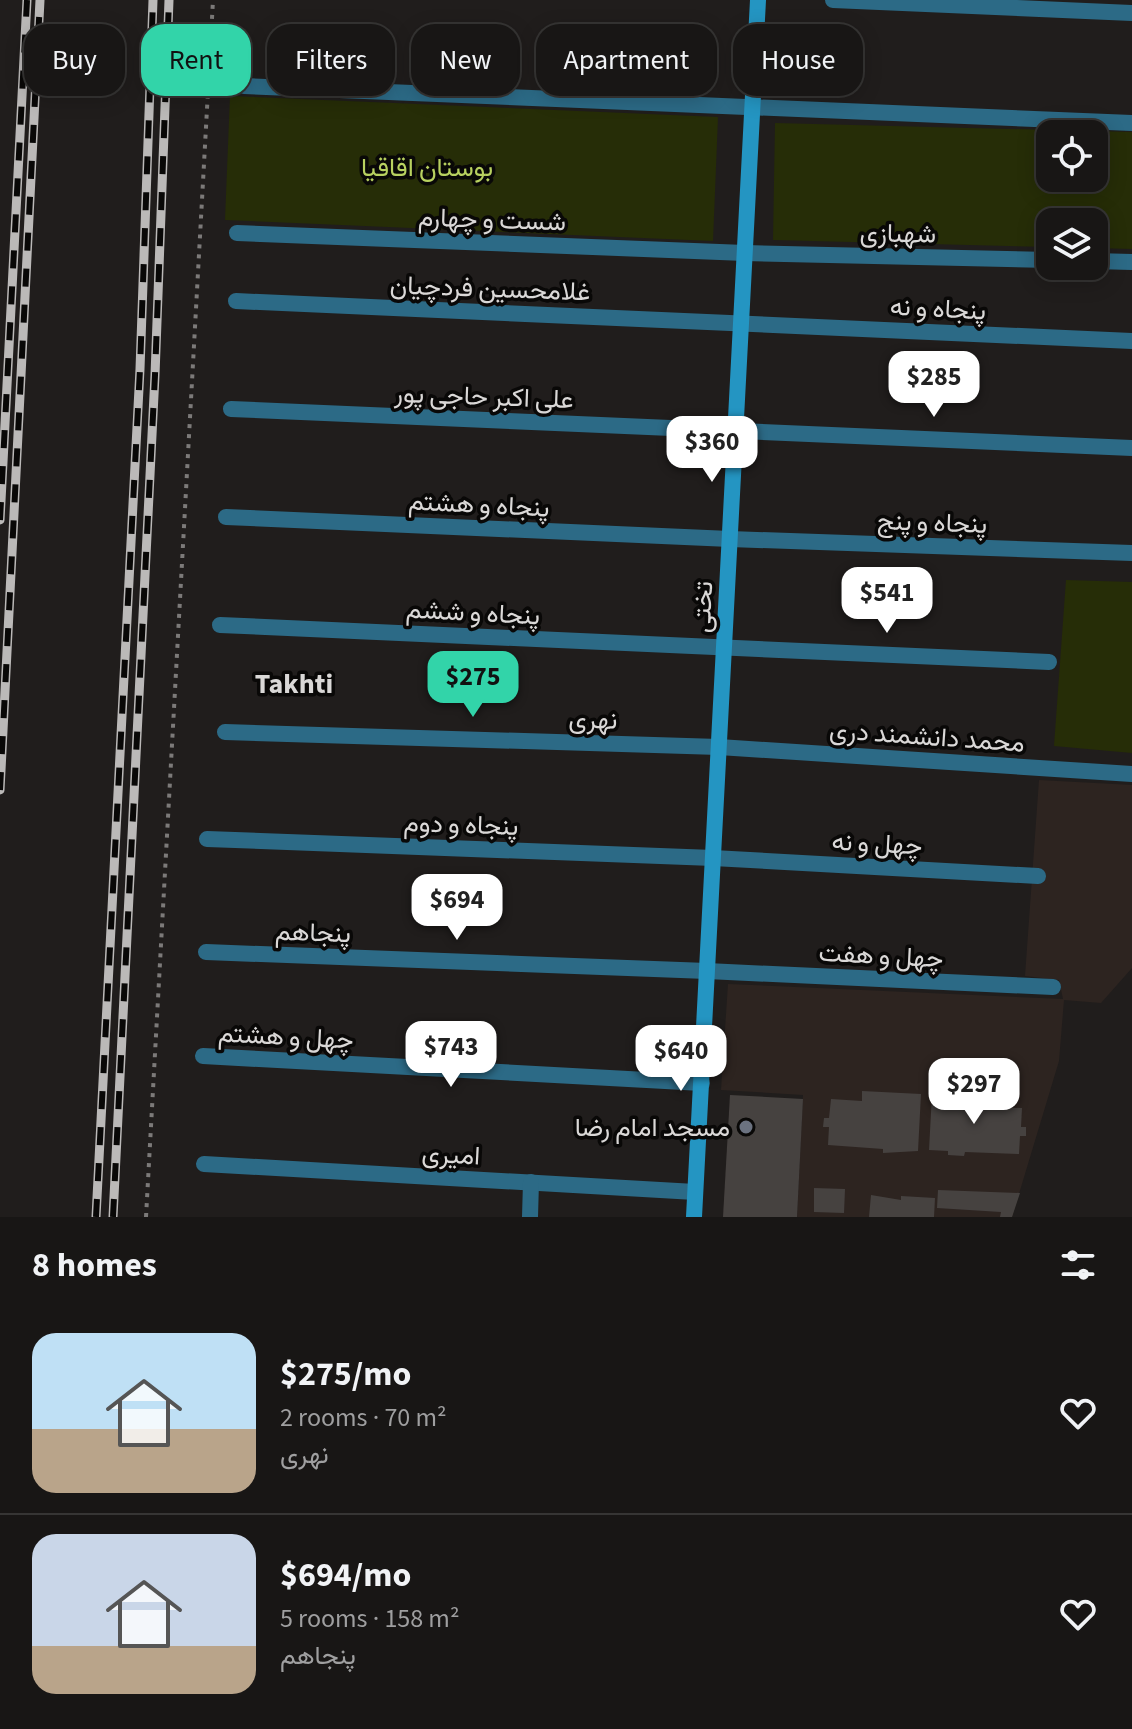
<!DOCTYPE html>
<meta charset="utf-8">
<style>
body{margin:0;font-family:"Source Sans 3",Vazirmatn,sans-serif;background:#211f1e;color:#f1f3f6;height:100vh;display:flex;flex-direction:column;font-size:30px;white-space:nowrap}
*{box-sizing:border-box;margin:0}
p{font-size:26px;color:#9f9fa0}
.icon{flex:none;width:44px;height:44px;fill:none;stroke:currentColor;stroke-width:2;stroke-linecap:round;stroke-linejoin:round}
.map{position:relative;height:1217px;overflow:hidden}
.details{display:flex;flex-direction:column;background:#181615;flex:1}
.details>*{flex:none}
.guide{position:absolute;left:24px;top:24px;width:1084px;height:72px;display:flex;gap:16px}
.tools{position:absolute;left:1036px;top:120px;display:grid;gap:16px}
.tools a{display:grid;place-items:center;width:72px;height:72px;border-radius:16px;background:#181615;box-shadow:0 4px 20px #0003,0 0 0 2px #363534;font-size:40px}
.price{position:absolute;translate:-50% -68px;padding:0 18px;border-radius:16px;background:#fff;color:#222;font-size:26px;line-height:52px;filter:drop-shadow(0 2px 4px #0008)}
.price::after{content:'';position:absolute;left:50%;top:48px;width:24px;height:18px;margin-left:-12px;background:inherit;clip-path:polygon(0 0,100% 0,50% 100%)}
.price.on{background:#32d4a9;color:#111}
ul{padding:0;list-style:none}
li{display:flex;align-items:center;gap:24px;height:200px;padding:0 32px}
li+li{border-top:2px solid #363534}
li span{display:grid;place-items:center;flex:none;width:224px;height:160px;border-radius:24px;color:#555}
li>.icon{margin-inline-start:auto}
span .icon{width:96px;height:96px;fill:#fffc;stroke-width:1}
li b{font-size:34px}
h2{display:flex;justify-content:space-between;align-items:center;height:96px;padding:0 32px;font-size:34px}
.tag{padding:0 28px;border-radius:24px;background:#181615;box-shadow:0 4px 20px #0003,0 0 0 2px #363534;font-size:28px;line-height:72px}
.tag.on{background:#32d4a9;color:#111}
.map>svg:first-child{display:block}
</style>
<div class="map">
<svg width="1132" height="1217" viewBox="0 0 1132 1217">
<rect width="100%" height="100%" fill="#201d1c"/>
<!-- built -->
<polygon fill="#2d2420" points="1039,780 1132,785 1132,968 1101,1003 1064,1000 1059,1061 1012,1217 797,1217 803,1095 721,1090 728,984 1063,999 1059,980 1025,976"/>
<!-- green -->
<g fill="#262d07" fill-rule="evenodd">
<polygon points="230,96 718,117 713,241 225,220"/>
<path d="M 775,123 L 1132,132 L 1132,249 L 1094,248 L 1094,222 L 1050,222 L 1050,247 L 773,240 ZM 1094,134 L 1094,178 L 1050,178 L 1050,134 Z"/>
<polygon points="1066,580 1132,582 1132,753 1054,746"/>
</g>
<!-- building -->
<g fill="#464240">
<polygon points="862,1091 921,1094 918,1151 883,1153 883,1149 828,1145 829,1127 823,1127 824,1118 829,1118 831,1099 862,1101"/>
<polygon points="932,1094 990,1097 990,1107 1022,1108 1021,1127 1026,1127 1026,1136 1020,1136 1019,1154 965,1152 964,1156 948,1155 948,1151 929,1150"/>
<polygon points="730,1095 803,1099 797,1217 723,1217"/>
<polygon points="814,1188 845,1189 844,1213 814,1212"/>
<polygon points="938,1190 1020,1193 1012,1217 1000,1217 1001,1212 937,1208"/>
<polygon points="871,1195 901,1200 901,1196 935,1198 934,1217 869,1217"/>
</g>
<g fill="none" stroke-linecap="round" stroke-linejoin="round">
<!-- path -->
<polyline stroke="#7c7a79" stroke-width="4" stroke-dasharray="4 6" stroke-linecap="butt" points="146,1217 213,0"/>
<!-- street -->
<g stroke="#2c6a86" stroke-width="16">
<polyline points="833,0 1132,13"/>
<polyline points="244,86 1132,123"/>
<polyline points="237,233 745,253 1050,260"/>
<polyline points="1094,261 1132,262"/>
<polyline points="236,301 1132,341"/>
<polyline points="231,409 1132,448"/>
<polyline points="226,517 730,539 1132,553"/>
<polyline points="220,625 1049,662"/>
<polyline points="225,732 719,747 1132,774"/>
<polyline points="207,839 713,858 1038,876"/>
<polyline points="206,952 707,971 1053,987"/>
<polyline points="203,1056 702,1083"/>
<polyline points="204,1164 695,1192"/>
<polyline points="530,1217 531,1182"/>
</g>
<!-- secondary -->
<polyline stroke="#2495c2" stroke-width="16" points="694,1217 758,0"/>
<!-- rail casing -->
<g stroke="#bbb9b8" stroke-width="9">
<g id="rail">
<polyline points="0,520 27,0"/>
<polyline points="0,790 40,0"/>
<polyline points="96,1217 140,369 153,0"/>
<polyline points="113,1217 155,375 169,0"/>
</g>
</g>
<!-- rail -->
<use href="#rail" stroke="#090807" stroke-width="6" stroke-dasharray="18" stroke-linecap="butt"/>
</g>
<!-- markers -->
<circle fill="#6b7280" stroke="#090807" stroke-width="3" cx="746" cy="1127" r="8"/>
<g text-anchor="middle" stroke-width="7" stroke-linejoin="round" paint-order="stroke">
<!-- park labels -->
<g font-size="26" fill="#b8d160" stroke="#090807">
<text x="427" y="176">بوستان اقاقیا</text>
</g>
<!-- street labels -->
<g font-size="26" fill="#dad8d7" stroke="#090807">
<text transform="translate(492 219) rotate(2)" y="9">شست و چهارم</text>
<text transform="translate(898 233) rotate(1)" y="9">شهبازی</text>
<text transform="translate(490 288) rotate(2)" y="9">غلامحسین فردچیان</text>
<text transform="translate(938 308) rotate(3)" y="9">پنجاه و نه</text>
<text transform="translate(484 396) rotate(2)" y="9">علی اکبر حاجی پور</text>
<text transform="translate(479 504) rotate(3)" y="9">پنجاه و هشتم</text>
<text transform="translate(932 522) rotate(2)" y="9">پنجاه و پنج</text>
<text transform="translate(702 607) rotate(-87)" y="9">تختی</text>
<text transform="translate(473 612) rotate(3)" y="9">پنجاه و ششم</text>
<text transform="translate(593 719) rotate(2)" y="9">نهری</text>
<text transform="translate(927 736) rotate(4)" y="9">محمد دانشمند دری</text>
<text transform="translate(461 824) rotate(2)" y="9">پنجاه و دوم</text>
<text transform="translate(877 843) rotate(3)" y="9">چهل و نه</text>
<text transform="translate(313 932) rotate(2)" y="9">پنجاهم</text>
<text transform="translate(881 955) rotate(3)" y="9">چهل و هفت</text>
<text transform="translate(286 1036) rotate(3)" y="9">چهل و هشتم</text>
<text transform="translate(451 1154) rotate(3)" y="9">امیری</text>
</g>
<!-- poi labels -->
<g font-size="26" fill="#dad8d7" stroke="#090807" text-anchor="end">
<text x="730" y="1136">مسجد امام رضا</text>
</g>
<!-- neighbourhood labels -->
<g font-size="28" font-weight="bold" fill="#dad8d7" stroke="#090807">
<text x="294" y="693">Takhti</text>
</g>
</g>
</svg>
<div class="tools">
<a><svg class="icon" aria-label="locate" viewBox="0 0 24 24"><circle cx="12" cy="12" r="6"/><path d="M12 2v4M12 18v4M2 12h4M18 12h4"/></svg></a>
<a><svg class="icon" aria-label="layers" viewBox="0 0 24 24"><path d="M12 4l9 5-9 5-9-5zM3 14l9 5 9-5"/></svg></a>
</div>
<b class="price" style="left:934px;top:419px">$285</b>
<b class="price" style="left:712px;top:484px">$360</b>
<b class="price" style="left:887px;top:635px">$541</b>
<b class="price on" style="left:473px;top:719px">$275</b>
<b class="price" style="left:457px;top:942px">$694</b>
<b class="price" style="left:451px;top:1089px">$743</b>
<b class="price" style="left:681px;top:1093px">$640</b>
<b class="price" style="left:974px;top:1126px">$297</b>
<div class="guide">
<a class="tag">Buy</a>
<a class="tag on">Rent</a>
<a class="tag">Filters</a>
<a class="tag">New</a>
<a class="tag">Apartment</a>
<a class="tag">House</a>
</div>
</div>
<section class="details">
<h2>8 homes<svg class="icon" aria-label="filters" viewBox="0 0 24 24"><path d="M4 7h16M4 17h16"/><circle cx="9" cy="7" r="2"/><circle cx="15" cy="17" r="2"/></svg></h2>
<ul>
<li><span style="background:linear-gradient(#bfe0f5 60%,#b9a48a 0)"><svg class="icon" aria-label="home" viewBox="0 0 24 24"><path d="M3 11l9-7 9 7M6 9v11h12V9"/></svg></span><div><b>$275/mo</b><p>2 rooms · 70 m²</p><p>نهری</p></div><svg class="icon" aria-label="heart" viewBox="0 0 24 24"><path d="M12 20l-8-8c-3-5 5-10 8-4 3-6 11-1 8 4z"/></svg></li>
<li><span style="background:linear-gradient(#c9d6e8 70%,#b9a48a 0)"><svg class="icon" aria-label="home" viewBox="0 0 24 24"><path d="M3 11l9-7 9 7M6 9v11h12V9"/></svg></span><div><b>$694/mo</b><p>5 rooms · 158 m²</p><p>پنجاهم</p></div><svg class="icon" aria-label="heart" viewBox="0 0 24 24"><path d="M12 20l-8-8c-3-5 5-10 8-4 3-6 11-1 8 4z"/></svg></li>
</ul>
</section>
